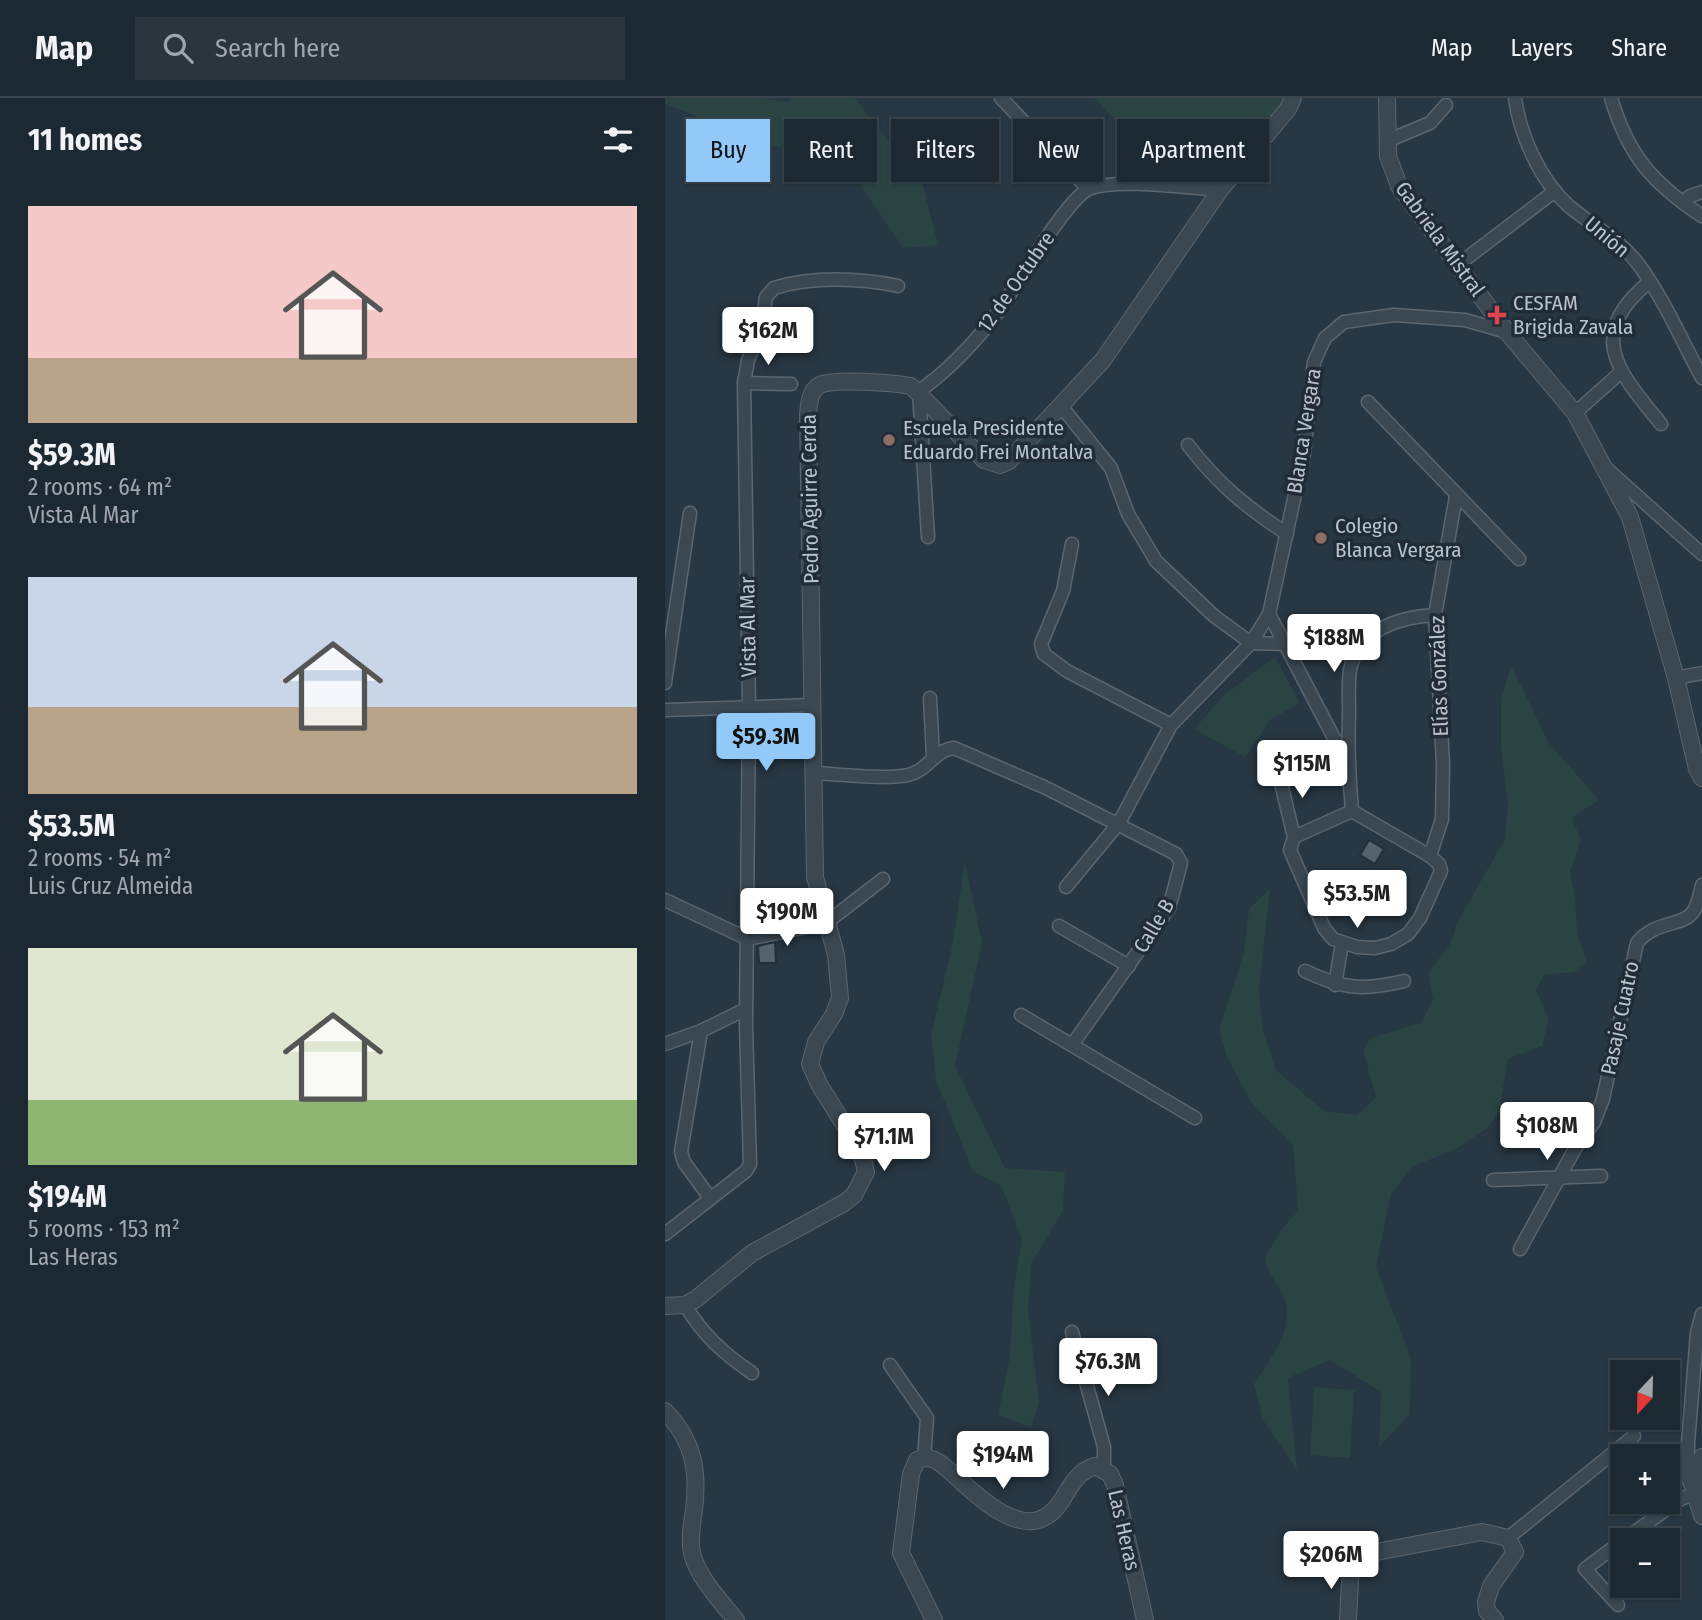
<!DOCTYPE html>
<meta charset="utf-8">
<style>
body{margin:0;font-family:"Fira Sans Condensed",sans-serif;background:#2a353e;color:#f1f3f6;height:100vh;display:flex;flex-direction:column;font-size:26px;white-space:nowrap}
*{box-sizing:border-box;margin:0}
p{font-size:23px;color:#a0a6ac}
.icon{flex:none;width:38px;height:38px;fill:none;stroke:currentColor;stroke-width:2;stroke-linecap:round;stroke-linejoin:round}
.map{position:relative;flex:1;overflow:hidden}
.side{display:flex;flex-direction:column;background:#1d2932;width:665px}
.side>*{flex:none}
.hud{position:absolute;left:21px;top:21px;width:665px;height:63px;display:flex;gap:14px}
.needle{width:46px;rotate:202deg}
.tools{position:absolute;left:945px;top:1262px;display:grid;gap:14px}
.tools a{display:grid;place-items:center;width:70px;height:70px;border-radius:0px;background:#1d2932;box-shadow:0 2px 5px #0004,0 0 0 2px #3b454d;font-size:35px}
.price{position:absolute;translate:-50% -60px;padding:0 16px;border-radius:7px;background:#fff;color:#222;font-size:23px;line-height:46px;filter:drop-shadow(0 2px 4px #0008)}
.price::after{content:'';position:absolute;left:50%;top:42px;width:21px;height:16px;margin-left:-10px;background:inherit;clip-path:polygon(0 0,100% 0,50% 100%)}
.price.current{background:#92c9f8;color:#111}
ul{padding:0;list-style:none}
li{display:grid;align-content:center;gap:14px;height:371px;padding:0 28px}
li span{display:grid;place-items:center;height:217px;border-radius:0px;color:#555}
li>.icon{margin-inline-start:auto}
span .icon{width:126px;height:126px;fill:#fffc;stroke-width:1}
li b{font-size:30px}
h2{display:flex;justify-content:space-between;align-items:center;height:84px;padding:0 28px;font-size:30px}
.chip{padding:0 24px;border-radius:0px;background:#1d2932;box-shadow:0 2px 5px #0004,0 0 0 2px #3b454d;font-size:24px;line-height:63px}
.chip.current{background:#92c9f8;color:#111}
header{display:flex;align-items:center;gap:42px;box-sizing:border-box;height:98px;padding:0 35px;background:#1d2932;border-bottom:2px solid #3b454d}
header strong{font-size:33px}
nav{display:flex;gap:38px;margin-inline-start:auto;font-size:24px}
.search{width:490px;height:63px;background:#2a353e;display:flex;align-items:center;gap:18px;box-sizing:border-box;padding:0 24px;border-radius:0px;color:#a0a6ac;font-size:26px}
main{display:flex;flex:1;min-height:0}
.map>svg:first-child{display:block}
</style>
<header>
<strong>Map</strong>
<div class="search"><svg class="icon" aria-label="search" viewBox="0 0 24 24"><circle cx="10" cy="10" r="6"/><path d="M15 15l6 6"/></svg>Search here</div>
<nav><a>Map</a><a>Layers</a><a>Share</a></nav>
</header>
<main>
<section class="side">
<h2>11 homes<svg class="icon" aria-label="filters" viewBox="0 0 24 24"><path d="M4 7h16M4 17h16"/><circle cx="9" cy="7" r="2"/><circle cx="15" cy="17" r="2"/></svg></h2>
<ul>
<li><span style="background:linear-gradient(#f6c9c9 70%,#b9a48a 0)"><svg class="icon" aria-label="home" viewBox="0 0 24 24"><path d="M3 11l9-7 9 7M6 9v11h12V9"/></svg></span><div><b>$59.3M</b><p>2 rooms · 64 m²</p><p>Vista Al Mar</p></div></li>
<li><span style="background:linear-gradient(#c9d6e8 60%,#b9a48a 0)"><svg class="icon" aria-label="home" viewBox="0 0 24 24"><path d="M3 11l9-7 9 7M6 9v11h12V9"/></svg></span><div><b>$53.5M</b><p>2 rooms · 54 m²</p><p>Luis Cruz Almeida</p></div></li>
<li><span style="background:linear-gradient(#dfe7d0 70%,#8fb573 0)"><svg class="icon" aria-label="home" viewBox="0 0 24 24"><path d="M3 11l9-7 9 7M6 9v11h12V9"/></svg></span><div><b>$194M</b><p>5 rooms · 153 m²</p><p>Las Heras</p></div></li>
</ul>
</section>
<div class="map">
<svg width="1037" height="1522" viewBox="0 0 1037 1522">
<rect width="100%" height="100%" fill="#273743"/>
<!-- green -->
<g fill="#294442">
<polygon points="0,0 95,0 123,4 125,0 190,0 221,40 254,72 273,147 238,150 187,75 164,58 102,47 6,8 0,5"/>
<polygon points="430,0 621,0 608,26 551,88 507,87 513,69 483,59"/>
<polygon points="610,559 635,605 605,622 580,659 529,631 559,597"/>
<path d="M 846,567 L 884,645 L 934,702 L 907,720 L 916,742 L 905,773 L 910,799 L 912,835 L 922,864 L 909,874 L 879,877 L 871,892 L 884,921 L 877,948 L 843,961 L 834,1013 L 823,1030 L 793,1050 L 749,1068 L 726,1096 L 711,1169 L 746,1261 L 745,1316 L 714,1349 L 716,1294 L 665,1262 L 623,1280 L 632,1372 L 598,1322 L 589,1286 C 604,1262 629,1233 620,1202 C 615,1186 603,1180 600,1159 L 616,1132 L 633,1113 L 628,1047 L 586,1004 L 562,959 L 554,931 L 579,854 L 584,811 L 605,791 L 594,892 L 598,933 L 611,972 L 659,1013 L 692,1017 L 711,999 L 698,953 L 705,940 L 756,925 L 768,901 L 763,875 L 785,846 L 793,823 L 840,741 L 843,708 L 836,649 L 836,602 Z"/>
<polygon points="300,763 317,845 290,968 340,1070 400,1074 398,1113 366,1166 363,1212 374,1304 366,1330 333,1317 345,1258 348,1196 357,1142 336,1087 308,1074 271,982 266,937 288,844"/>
<polygon points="649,1289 689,1292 685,1360 645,1357"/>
</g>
<!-- building -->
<g fill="#536470" stroke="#222f3a" stroke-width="2">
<polygon points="704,742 719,751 710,766 695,757"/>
<polygon points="110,844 111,865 94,865 93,848"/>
</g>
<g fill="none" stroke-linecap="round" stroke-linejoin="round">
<!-- minor casing -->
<g stroke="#5a6670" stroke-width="15">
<g id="minor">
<polyline points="336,0 423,91"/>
<path d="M 850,0 C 855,38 876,84 905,109 C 929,129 955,141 974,167 C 999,201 1017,243 1037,280"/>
<path d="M 946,0 C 963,57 987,85 1037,118"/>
<polyline points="722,43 765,25 781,7"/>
<polyline points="1018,105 1025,98 1037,94"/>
<polyline points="794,166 890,93"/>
<path d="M 984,184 C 919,238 954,274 996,326"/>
<polyline points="79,285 126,286"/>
<polyline points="703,304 854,461"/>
<polyline points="396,308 446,370 463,416 491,463 549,518 586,545 618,546"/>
<polyline points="910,315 955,275"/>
<path d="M 523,347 C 553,386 581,409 622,436"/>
<polyline points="941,370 1037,456"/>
<path d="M 263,439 L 254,293 C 279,276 304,250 324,226 C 345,201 401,98 426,90 C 457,80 521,90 555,92"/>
<polyline points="407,446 398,493 376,546 379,556 402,573 506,627"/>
<polyline points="604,516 669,640 683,656"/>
<polyline points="1011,580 1037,575"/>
<polyline points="0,585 25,415"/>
<polyline points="265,600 268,659"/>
<polyline points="0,612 148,607"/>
<polyline points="613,673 629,739 625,752 659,830 668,841 692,849 710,850 726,846 743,836 755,820 776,773 774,766 765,758 687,713"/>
<path d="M 148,675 C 174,676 220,682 243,677 C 263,673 269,652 289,650 L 379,689 L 511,756 L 516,765 L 504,810 L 407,947"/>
<path d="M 687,713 C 684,680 683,648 684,615 C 684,601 683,585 685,572 C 693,531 735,519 770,517"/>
<polyline points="629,739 687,713"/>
<polyline points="765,758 777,721 778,666 770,517 791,398"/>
<polyline points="401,789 454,725 506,627 586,545 604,516 639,355 649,264 660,240 679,224 729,217 800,222 842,234"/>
<polyline points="0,802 83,841 161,825 218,781"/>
<polyline points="394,828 464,868"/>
<path d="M 640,873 C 678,891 698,893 739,883"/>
<polyline points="670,887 677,845"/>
<polyline points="356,917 530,1020"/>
<polyline points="36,933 16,1054 19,1064 45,1100"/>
<polyline points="0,946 36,933 81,911"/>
<polyline points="828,1082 936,1078"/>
<path d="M 0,1136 L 81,1073 L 85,1066 L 81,927 L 84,607 L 79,285 L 83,262 L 97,231 L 101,199 L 109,190 C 146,178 196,180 233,188"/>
<path d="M 855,1151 L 911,1049 L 929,1024 L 938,1001 L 972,845 C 990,822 1017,829 1028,814 C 1033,807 1035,795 1037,787"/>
<path d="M 20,1207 C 38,1237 58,1255 87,1275"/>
<polyline points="407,1234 439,1349 439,1371"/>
<polyline points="225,1267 262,1320 259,1360"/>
<polyline points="843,1440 969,1338"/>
<polyline points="959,1442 1014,1402 1030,1395 1023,1381 1023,1345 1032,1235 1037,1216"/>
<polyline points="953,1507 920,1471 957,1443"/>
</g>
</g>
<!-- tertiary casing -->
<g stroke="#5a6670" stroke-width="18">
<g id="tertiary">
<polyline points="722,0 723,58 734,88 842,234 910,315 965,419 1011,580 1032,671 1037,680"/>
<path d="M 0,1208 L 20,1207 L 31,1201 L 87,1155 L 179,1105 L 189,1097 L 201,1074 L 196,1053 L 155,988 L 145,966 L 151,944 L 169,916 L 175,900 L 171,857 L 150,779 L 143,317 C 144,307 144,293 155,287 C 168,280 230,285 246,288 L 319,362 L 335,367 L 344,363 L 438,262 L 555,92 L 623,11 L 628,0"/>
<path d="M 0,1313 C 28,1342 34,1372 29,1412 C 27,1426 24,1441 27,1455 C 32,1478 56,1504 71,1522"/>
<polyline points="1037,1359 1030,1395 1037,1418"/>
<path d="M 269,1522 L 236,1455 L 246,1376 L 252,1362 C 264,1358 270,1361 279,1368 C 310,1395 364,1455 397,1402 C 406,1387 413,1373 430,1368 L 445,1376 L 450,1387 L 480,1522"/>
<polyline points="683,1522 686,1465 690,1458 817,1434 843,1440 850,1454 826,1488 821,1504 822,1513 830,1522"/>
</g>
</g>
<!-- minor -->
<use href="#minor" stroke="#3b4852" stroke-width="12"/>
<!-- tertiary -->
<use href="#tertiary" stroke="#3b4852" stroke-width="16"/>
</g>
<!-- markers -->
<path fill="#e0444e" stroke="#202d38" stroke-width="2.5" d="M828.5 206.5h7v7h7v7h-7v7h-7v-7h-7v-7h7z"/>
<g fill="#8d6e63" stroke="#202d38" stroke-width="2.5">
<circle cx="224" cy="342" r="7"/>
<circle cx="656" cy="440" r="7"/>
</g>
<g text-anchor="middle" stroke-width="7" stroke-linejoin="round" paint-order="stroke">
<!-- street labels -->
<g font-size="21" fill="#b9c3cc" stroke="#202d38">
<text transform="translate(942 139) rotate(40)" y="7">Unión</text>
<text transform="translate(775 141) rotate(54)" y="7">Gabriela Mistral</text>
<text transform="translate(351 184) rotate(-55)" y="7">12 de Octubre</text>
<text transform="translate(639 333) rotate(-81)" y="7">Blanca Vergara</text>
<text transform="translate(145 401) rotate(-91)" y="7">Pedro Aguirre Cerda</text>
<text transform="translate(83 529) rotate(-91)" y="7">Vista Al Mar</text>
<text transform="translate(774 578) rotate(-92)" y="7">Elías González</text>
<text transform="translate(489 828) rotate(-59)" y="7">Calle B</text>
<text transform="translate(955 920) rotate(-78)" y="7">Pasaje Cuatro</text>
<text transform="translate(459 1432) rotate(77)" y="7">Las Heras</text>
</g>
<!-- poi labels -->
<g font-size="21" fill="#b9c3cc" stroke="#202d38" text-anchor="start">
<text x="848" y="212">CESFAM<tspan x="848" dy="24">Brigida Zavala</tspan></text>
<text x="238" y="337">Escuela Presidente<tspan x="238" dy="24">Eduardo Frei Montalva</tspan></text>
<text x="670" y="435">Colegio<tspan x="670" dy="24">Blanca Vergara</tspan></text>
</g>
</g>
</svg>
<div class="tools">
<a><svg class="needle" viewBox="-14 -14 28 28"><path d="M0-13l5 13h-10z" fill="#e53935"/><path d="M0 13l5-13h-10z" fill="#a0a6ac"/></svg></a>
<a>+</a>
<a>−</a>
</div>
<b class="price" style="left:103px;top:269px">$162M</b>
<b class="price" style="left:669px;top:576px">$188M</b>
<b class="price current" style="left:101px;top:675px">$59.3M</b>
<b class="price" style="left:637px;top:702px">$115M</b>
<b class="price" style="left:692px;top:832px">$53.5M</b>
<b class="price" style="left:122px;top:850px">$190M</b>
<b class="price" style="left:882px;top:1064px">$108M</b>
<b class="price" style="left:219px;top:1075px">$71.1M</b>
<b class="price" style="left:443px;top:1300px">$76.3M</b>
<b class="price" style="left:338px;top:1393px">$194M</b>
<b class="price" style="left:666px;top:1493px">$206M</b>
<div class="hud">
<a class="chip current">Buy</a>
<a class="chip">Rent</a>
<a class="chip">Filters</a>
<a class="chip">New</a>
<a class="chip">Apartment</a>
</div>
</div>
</main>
